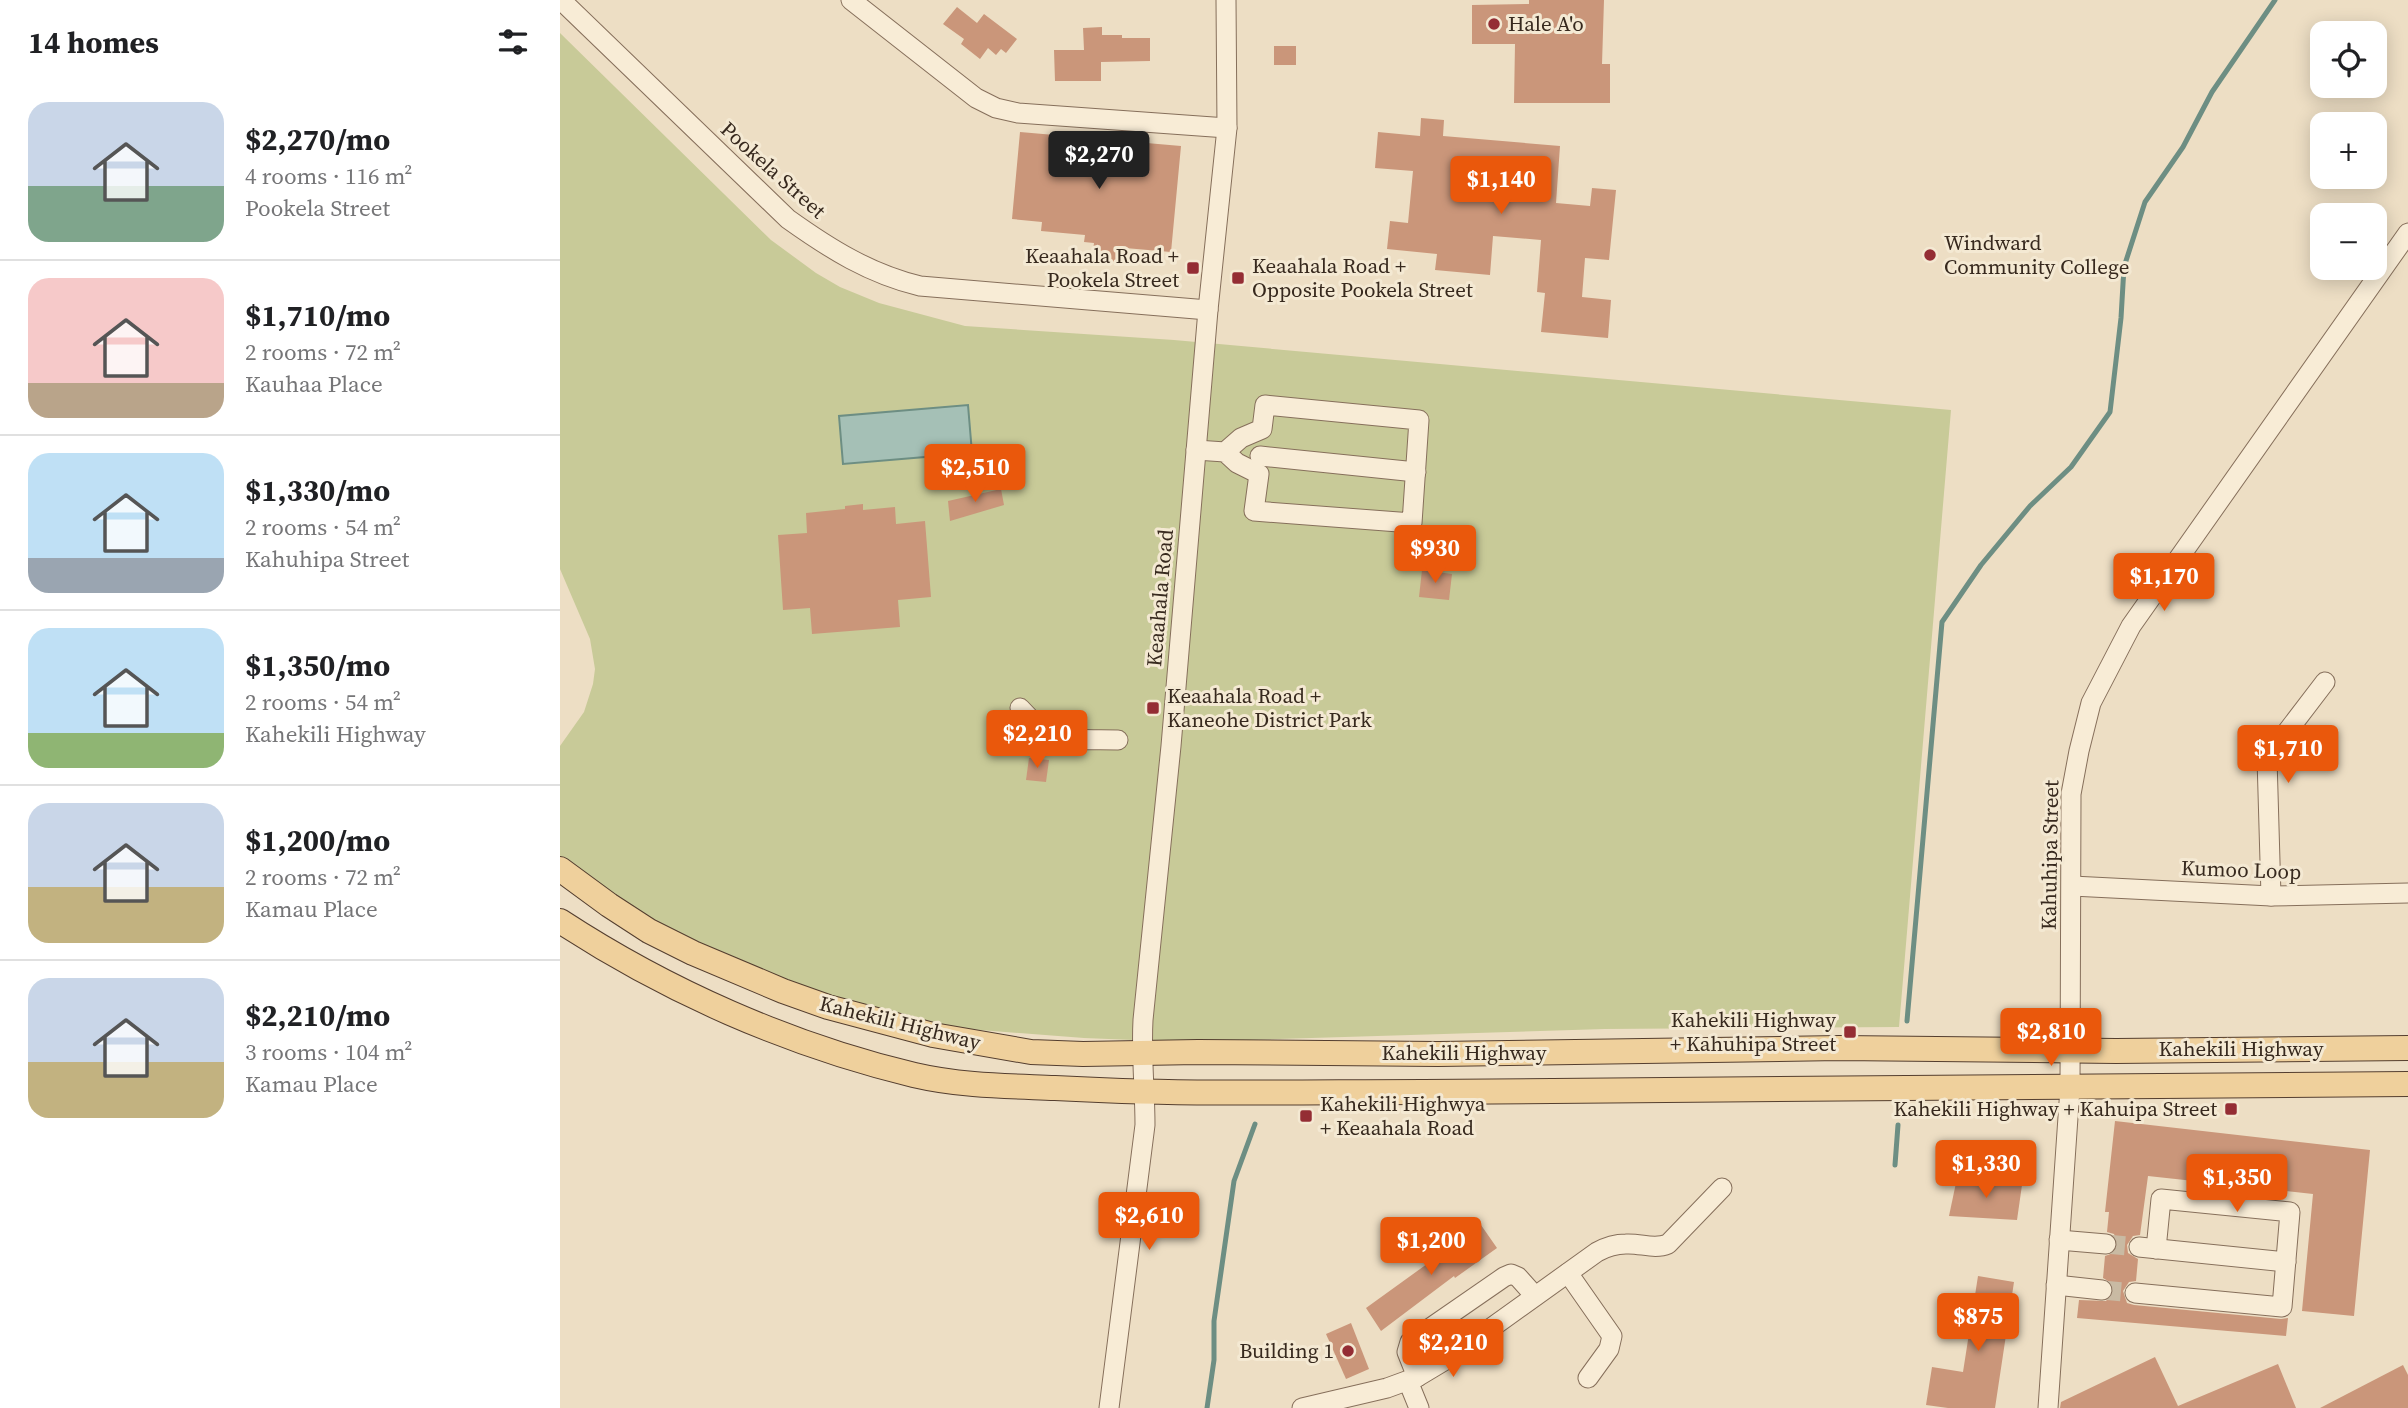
<!DOCTYPE html>
<meta charset="utf-8">
<style>
body{margin:0;font-family:"Source Serif 4",serif;background:#f2f2f2;color:#202124;height:100vh;display:flex;flex-direction:column;font-size:26px;white-space:nowrap}
*{box-sizing:border-box;margin:0}
p{font-size:23px;color:#757577}
.icon{flex:none;width:38px;height:38px;fill:none;stroke:currentColor;stroke-width:2;stroke-linecap:round;stroke-linejoin:round}
.map{position:relative;flex:1;overflow:hidden}
.details{display:flex;flex-direction:column;background:#fff;width:560px}
.details>*{flex:none}
.buttons{position:absolute;left:1750px;top:21px;display:grid;gap:14px}
.buttons a{display:grid;place-items:center;width:77px;height:77px;border-radius:14px;background:#fff;box-shadow:0 4px 18px #0003;font-size:35px}
.price{position:absolute;translate:-50% -60px;padding:0 16px;border-radius:7px;background:#ea580c;color:#fff;font-size:23px;line-height:46px;filter:drop-shadow(0 2px 4px #0008)}
.price::after{content:'';position:absolute;left:50%;top:42px;width:21px;height:16px;margin-left:-10px;background:inherit;clip-path:polygon(0 0,100% 0,50% 100%)}
.price.on{background:#222;color:#fff}
ul{padding:0;list-style:none}
li{display:flex;align-items:center;gap:21px;height:175px;padding:0 28px}
li+li{border-top:2px solid #e0e0e0}
li span{display:grid;place-items:center;flex:none;width:196px;height:140px;border-radius:21px;color:#555}
li>.icon{margin-inline-start:auto}
span .icon{width:84px;height:84px;fill:#fffc;stroke-width:1}
li b{font-size:30px}
h2{display:flex;justify-content:space-between;align-items:center;height:84px;padding:0 28px;font-size:30px}
main{display:flex;flex:1;min-height:0}
.map>svg:first-child{display:block}
</style>
<main>
<section class="details">
<h2>14 homes<svg class="icon" aria-label="filters" viewBox="0 0 24 24"><path d="M4 7h16M4 17h16"/><circle cx="9" cy="7" r="2"/><circle cx="15" cy="17" r="2"/></svg></h2>
<ul>
<li><span style="background:linear-gradient(#c9d6e8 60%,#7fa58c 0)"><svg class="icon" aria-label="home" viewBox="0 0 24 24"><path d="M3 11l9-7 9 7M6 9v11h12V9"/></svg></span><div><b>$2,270/mo</b><p>4 rooms · 116 m²</p><p>Pookela Street</p></div></li>
<li><span style="background:linear-gradient(#f6c9c9 75%,#b9a48a 0)"><svg class="icon" aria-label="home" viewBox="0 0 24 24"><path d="M3 11l9-7 9 7M6 9v11h12V9"/></svg></span><div><b>$1,710/mo</b><p>2 rooms · 72 m²</p><p>Kauhaa Place</p></div></li>
<li><span style="background:linear-gradient(#bfe0f5 75%,#9aa5b1 0)"><svg class="icon" aria-label="home" viewBox="0 0 24 24"><path d="M3 11l9-7 9 7M6 9v11h12V9"/></svg></span><div><b>$1,330/mo</b><p>2 rooms · 54 m²</p><p>Kahuhipa Street</p></div></li>
<li><span style="background:linear-gradient(#bfe0f5 75%,#8fb573 0)"><svg class="icon" aria-label="home" viewBox="0 0 24 24"><path d="M3 11l9-7 9 7M6 9v11h12V9"/></svg></span><div><b>$1,350/mo</b><p>2 rooms · 54 m²</p><p>Kahekili Highway</p></div></li>
<li><span style="background:linear-gradient(#c9d6e8 60%,#c2b280 0)"><svg class="icon" aria-label="home" viewBox="0 0 24 24"><path d="M3 11l9-7 9 7M6 9v11h12V9"/></svg></span><div><b>$1,200/mo</b><p>2 rooms · 72 m²</p><p>Kamau Place</p></div></li>
<li><span style="background:linear-gradient(#c9d6e8 60%,#c2b280 0)"><svg class="icon" aria-label="home" viewBox="0 0 24 24"><path d="M3 11l9-7 9 7M6 9v11h12V9"/></svg></span><div><b>$2,210/mo</b><p>3 rooms · 104 m²</p><p>Kamau Place</p></div></li>
</ul>
</section>
<div class="map">
<svg width="1848" height="1408" viewBox="0 0 1848 1408">
<rect width="100%" height="100%" fill="#eddec4"/>
<!-- green -->
<polygon fill="#c8ca98" points="0,33 211,240 256,273 280,287 319,303 405,326 614,340 1391,410 1339,1027 1045,1029 623,1042 524,1038 407,1029 282,1005 80,918 0,858 0,746 24,712 33,684 35,669 30,639 0,569"/>
<!-- water -->
<polygon fill="#a5c0b6" stroke="#6d8e83" stroke-width="2" points="408,405 412,453 283,464 279,416"/>
<g fill="none" stroke-linecap="round" stroke-linejoin="round">
<!-- stream -->
<g stroke="#6d8e83" stroke-width="5">
<polyline points="1347,1021 1382,622 1421,565 1470,506 1511,467 1550,412 1561,318 1564,267 1585,202 1623,147 1652,92 1715,0"/>
<polyline points="1335,1165 1338,1125"/>
<polyline points="647,1408 654,1360 654,1321 674,1181 695,1124"/>
</g>
</g>
<!-- building -->
<g fill="#ca967a">
<polygon points="969,0 1044,0 1042,64 1050,64 1050,103 954,103 955,44 912,44 912,5 969,4"/>
<polygon points="397,7 417,23 424,14 457,39 446,53 441,49 436,55 428,48 420,59 401,44 404,39 383,24"/>
<polygon points="542,27 542,35 562,35 562,38 590,38 590,61 541,62 541,81 495,81 494,50 524,50 523,28"/>
<rect x="714" y="46" width="22" height="19"/>
<polygon points="861,118 884,120 883,136 1000,146 996,203 1030,206 1032,188 1056,190 1049,260 1025,258 1022,297 1051,300 1048,338 981,332 985,293 977,292 981,240 933,236 930,275 875,270 877,254 827,249 830,221 848,223 853,171 815,168 818,132 860,136"/>
<polygon points="460,132 621,146 611,252 565,248 564,263 532,260 534,243 524,242 525,235 481,231 482,222 452,219"/>
<polygon points="441,489 444,505 390,521 388,501"/>
<polygon points="303,504 303,510 335,507 336,524 365,521 371,597 338,600 340,627 252,634 250,608 223,610 218,535 247,533 246,513 285,509 285,506"/>
<polygon points="862,570 892,574 889,600 859,597"/>
<polygon points="469,758 489,760 486,782 466,780"/>
<polygon points="1555,1121 1810,1150 1794,1316 1742,1311 1753,1194 1588,1176 1580,1235 1573,1236 1567,1245 1568,1253 1578,1259 1576,1281 1569,1282 1563,1291 1567,1303 1574,1305 1721,1319 1728,1318 1726,1336 1517,1318 1519,1300 1546,1301 1554,1292 1553,1284 1543,1278 1545,1256 1556,1252 1558,1244 1554,1234 1547,1232 1549,1212 1545,1212"/>
<polygon points="1397,1178 1462,1185 1457,1220 1389,1216"/>
<polygon points="921,1225 937,1248 895,1278 894,1276 821,1331 806,1308"/>
<polygon points="1418,1276 1454,1282 1435,1408 1388,1408 1366,1405 1372,1367 1403,1372"/>
<polygon points="791,1323 809,1369 786,1379 766,1334"/>
<polygon points="1595,1357 1618,1406 1718,1364 1736,1408 1500,1408 1501,1402"/>
<polygon points="1843,1365 1848,1375 1848,1408 1760,1408"/>
</g>
<g fill="none" stroke-linecap="round" stroke-linejoin="round">
<!-- minor-tunnel -->
<g stroke="#c9baa3" stroke-width="19" stroke-dasharray="19 10" stroke-linecap="butt">
<polyline points="1546,1244 1579,1247"/>
<polyline points="1542,1290 1575,1293"/>
</g>
<!-- minor casing -->
<g stroke="#866f5b" stroke-width="21">
<g id="minor">
<path d="M 1,0 L 228,219 C 270,249 310,274 360,286 L 648,310"/>
<polyline points="291,0 416,98 436,108 458,113 667,128"/>
<polyline points="636,450 665,452 677,463 699,474 694,511 852,523 859,420 705,405 702,429 681,438 665,452"/>
<polyline points="700,456 856,472"/>
<path d="M 460,708 C 492,745 513,739 558,740"/>
<polyline points="1512,886 1711,896 1848,893"/>
<polyline points="1711,896 1707,758 1765,682"/>
<polyline points="1499,1240 1546,1244"/>
<polyline points="1579,1247 1726,1262"/>
<polyline points="1008,1273 1052,1336 1049,1349 1028,1378"/>
<polyline points="1496,1285 1542,1290"/>
<polyline points="1575,1293 1722,1307 1730,1212 1601,1199 1596,1249"/>
<polyline points="857,1377 847,1352 850,1342 944,1277 951,1274 958,1277 975,1296"/>
<polyline points="848,1381 859,1408"/>
<path d="M 549,1408 L 585,1125 C 585,1090 581,1055 583,1020 L 611,746 L 648,310 L 667,128 L 666,0"/>
<path d="M 742,1408 L 827,1388 L 857,1377 L 892,1356 L 1037,1252 C 1046,1247 1056,1244 1066,1244 C 1081,1243 1094,1250 1108,1244 L 1162,1188"/>
<polyline points="1488,1408 1510,1088 1511,794 1519,751 1531,703 1571,626 1848,233"/>
</g>
</g>
<!-- major casing -->
<g stroke="#543e2f" stroke-width="26">
<g id="major">
<polyline points="0,869 49,905 89,931 133,953 223,991 268,1007 373,1035 471,1052 523,1054 638,1052 878,1054 1280,1048 1556,1051 1848,1048"/>
<path d="M 0,921 C 107,991 229,1045 354,1075 C 401,1086 447,1086 495,1088 C 618,1095 741,1092 864,1092 C 1192,1091 1520,1088 1848,1084"/>
</g>
</g>
<!-- minor -->
<use href="#minor" stroke="#f8ecd6" stroke-width="19"/>
<!-- major -->
<use href="#major" stroke="#efd09c" stroke-width="24"/>
</g>
<!-- markers -->
<g fill="#942d34" stroke="#f4e9d3" stroke-width="2.5">
<circle cx="934" cy="24" r="7"/>
<circle cx="1370" cy="255" r="7"/>
<rect x="626" y="261" width="14" height="14" rx="3.5"/>
<rect x="671" y="271" width="14" height="14" rx="3.5"/>
<rect x="586" y="701" width="14" height="14" rx="3.5"/>
<rect x="1283" y="1025" width="14" height="14" rx="3.5"/>
<rect x="1664" y="1102" width="14" height="14" rx="3.5"/>
<rect x="739" y="1109" width="14" height="14" rx="3.5"/>
<circle cx="788" cy="1351" r="7"/>
</g>
<g text-anchor="middle" stroke-width="6" stroke-linejoin="round" paint-order="stroke">
<!-- poi labels -->
<g font-size="21" fill="#37291e" stroke="#f4e9d3" text-anchor="start">
<text x="948" y="31">Hale A'o</text>
<text x="1384" y="250">Windward<tspan x="1384" dy="24">Community College</tspan></text>
<text x="619" y="263" text-anchor="end">Keaahala Road +<tspan x="619" dy="24">Pookela Street</tspan></text>
<text x="692" y="273">Keaahala Road +<tspan x="692" dy="24">Opposite Pookela Street</tspan></text>
<text x="607" y="703">Keaahala Road +<tspan x="607" dy="24">Kaneohe District Park</tspan></text>
<text x="1276" y="1027" text-anchor="end">Kahekili Highway<tspan x="1276" dy="24">+ Kahuhipa Street</tspan></text>
<text x="760" y="1111">Kahekili Highwya<tspan x="760" dy="24">+ Keaahala Road</tspan></text>
<text x="1657" y="1116" text-anchor="end">Kahekili Highway + Kahuipa Street</text>
<text x="774" y="1358" text-anchor="end">Building 1</text>
</g>
<!-- street labels -->
<g font-size="21" fill="#37291e" stroke="#f4e9d3">
<text transform="translate(213 170) rotate(42)" y="7">Pookela Street</text>
<text transform="translate(600 598) rotate(-85)" y="7">Keaahala Road</text>
<text transform="translate(1490 855) rotate(-89)" y="7">Kahuhipa Street</text>
<text transform="translate(1681 870) rotate(2)" y="7">Kumoo Loop</text>
<text transform="translate(340 1023) rotate(14)" y="7">Kahekili Highway</text>
<text x="1681" y="1056">Kahekili Highway</text>
<text x="904" y="1060">Kahekili Highway</text>
</g>
</g>
</svg>
<div class="buttons">
<a><svg class="icon" aria-label="locate" viewBox="0 0 24 24"><circle cx="12" cy="12" r="6"/><path d="M12 2v4M12 18v4M2 12h4M18 12h4"/></svg></a>
<a>+</a>
<a>−</a>
</div>
<b class="price on" style="left:539px;top:191px">$2,270</b>
<b class="price" style="left:941px;top:216px">$1,140</b>
<b class="price" style="left:415px;top:504px">$2,510</b>
<b class="price" style="left:875px;top:585px">$930</b>
<b class="price" style="left:1604px;top:613px">$1,170</b>
<b class="price" style="left:477px;top:770px">$2,210</b>
<b class="price" style="left:1728px;top:785px">$1,710</b>
<b class="price" style="left:1491px;top:1068px">$2,810</b>
<b class="price" style="left:1426px;top:1200px">$1,330</b>
<b class="price" style="left:1677px;top:1214px">$1,350</b>
<b class="price" style="left:589px;top:1252px">$2,610</b>
<b class="price" style="left:871px;top:1277px">$1,200</b>
<b class="price" style="left:1418px;top:1353px">$875</b>
<b class="price" style="left:893px;top:1379px">$2,210</b>
</div>
</main>
